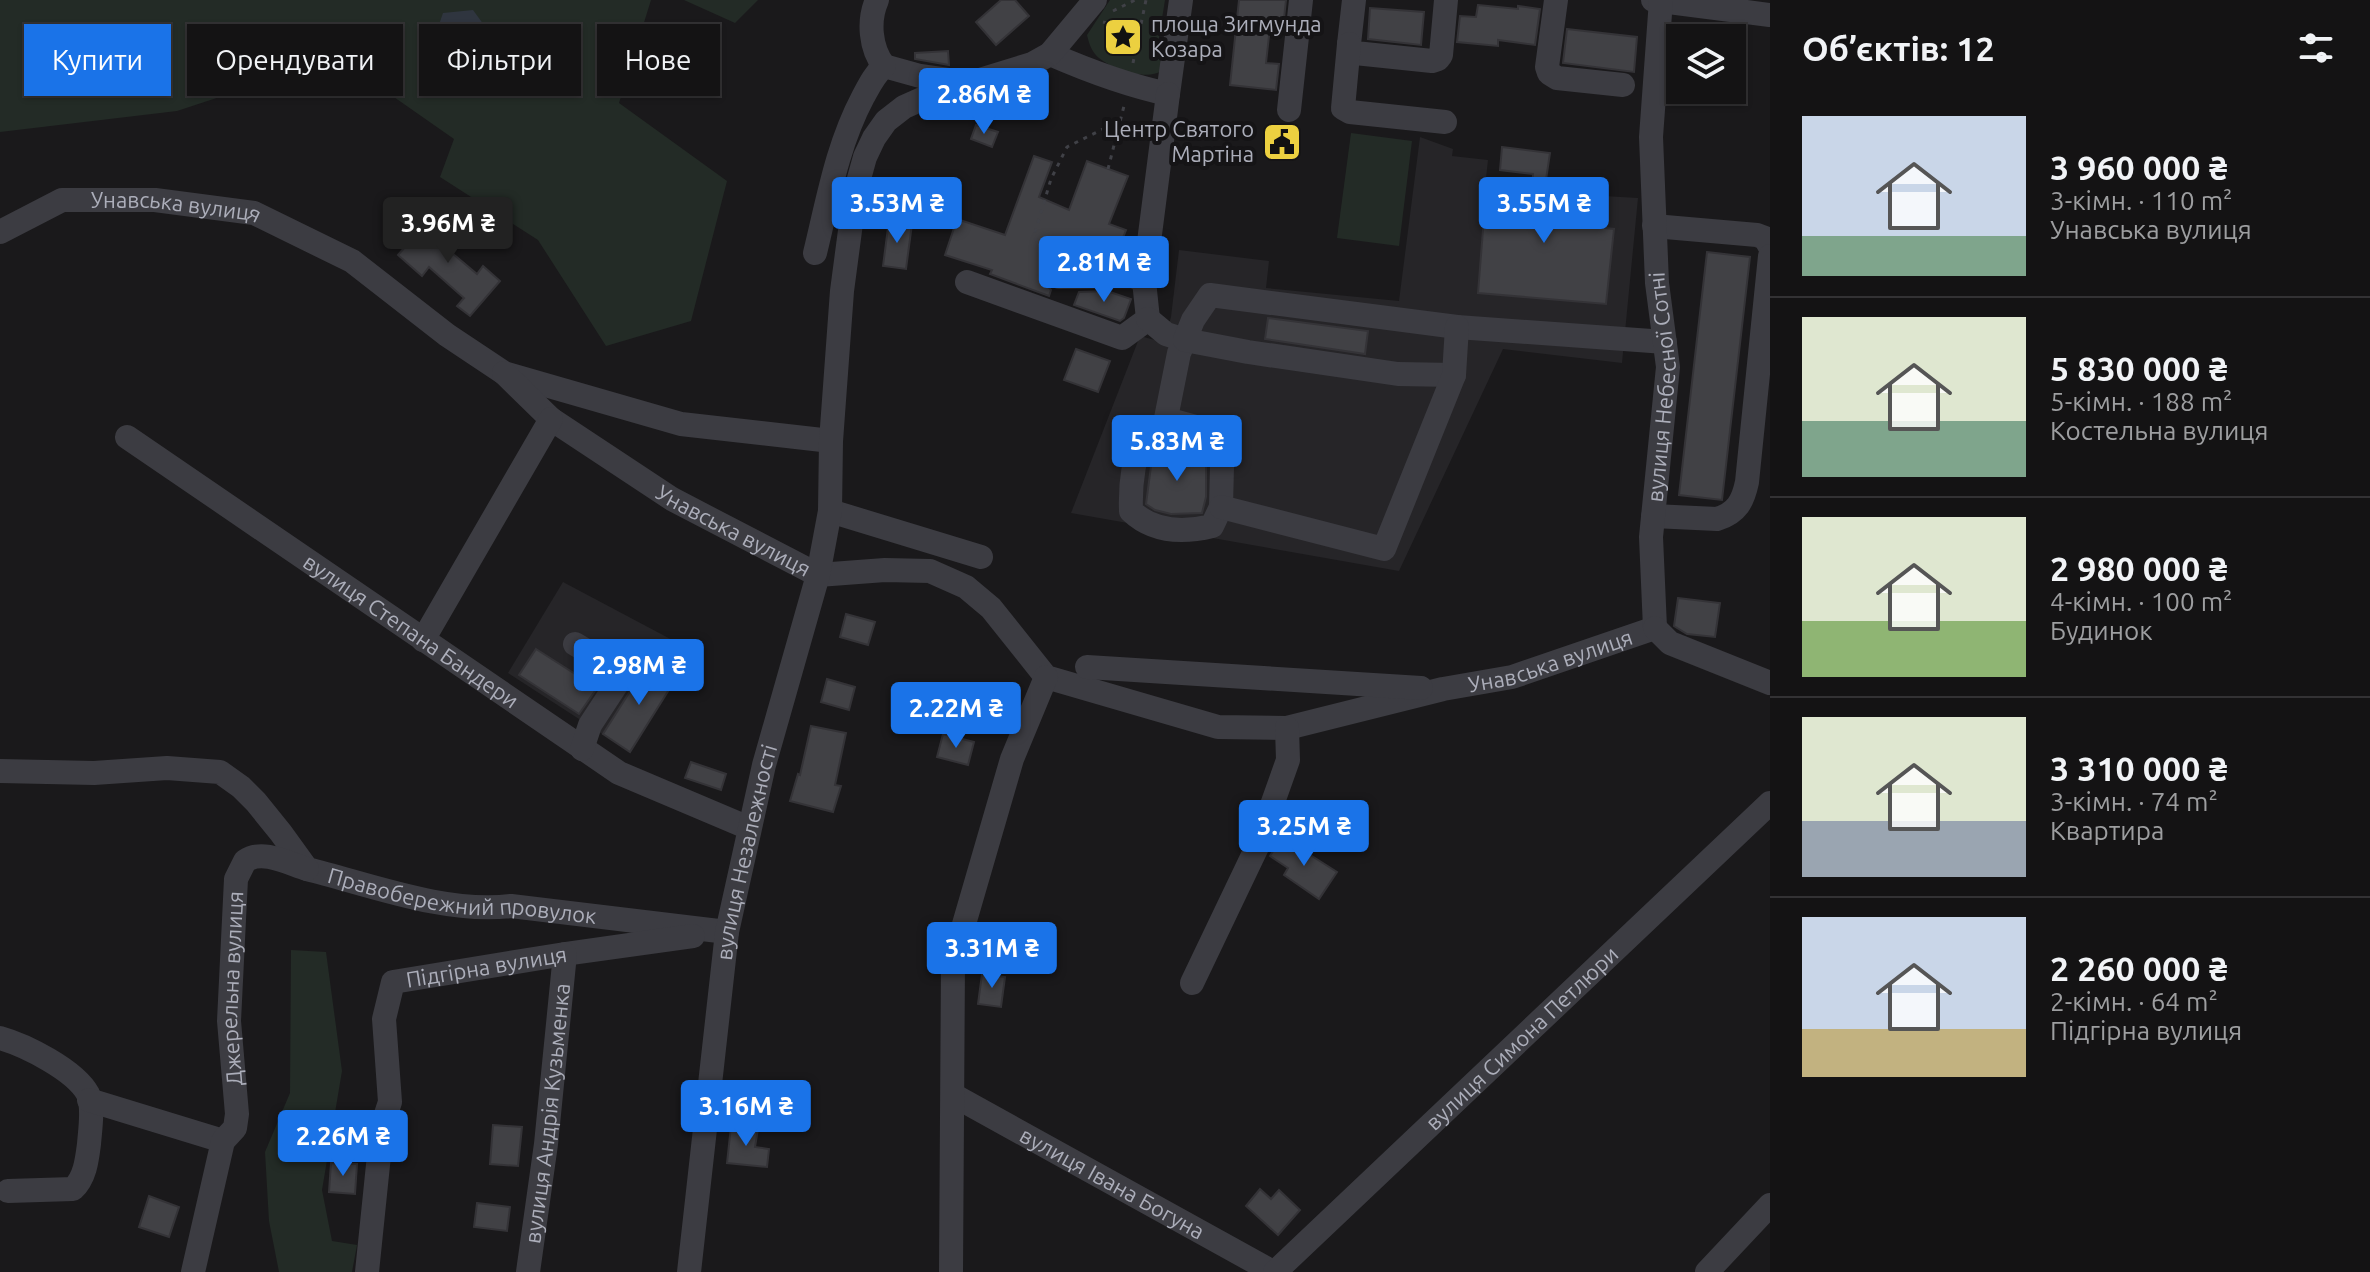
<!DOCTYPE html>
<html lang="uk">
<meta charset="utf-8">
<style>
body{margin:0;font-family:Ubuntu,sans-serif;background:#212022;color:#f1f3f6;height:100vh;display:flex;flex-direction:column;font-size:30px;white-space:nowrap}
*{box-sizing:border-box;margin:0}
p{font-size:26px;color:#9d9ea0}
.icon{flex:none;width:44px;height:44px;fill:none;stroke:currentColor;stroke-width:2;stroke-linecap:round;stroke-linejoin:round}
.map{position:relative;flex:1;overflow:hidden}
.drawer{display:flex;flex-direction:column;background:#141314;width:600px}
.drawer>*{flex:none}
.guide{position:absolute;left:24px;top:24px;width:760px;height:72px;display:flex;gap:16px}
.fabs{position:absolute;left:1666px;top:24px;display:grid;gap:16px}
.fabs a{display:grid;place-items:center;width:80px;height:80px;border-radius:0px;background:#141314;box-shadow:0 2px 6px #0004,0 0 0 2px #333234;font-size:40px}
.price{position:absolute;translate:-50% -68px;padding:0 18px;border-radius:8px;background:#1a73e8;color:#fff;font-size:26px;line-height:52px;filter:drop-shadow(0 2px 4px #0008)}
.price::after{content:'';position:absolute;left:50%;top:48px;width:24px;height:18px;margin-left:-12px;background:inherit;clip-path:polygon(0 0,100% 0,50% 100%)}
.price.on{background:#222;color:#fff}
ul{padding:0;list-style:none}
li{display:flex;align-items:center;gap:24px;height:200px;padding:0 32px}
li+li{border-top:2px solid #333234}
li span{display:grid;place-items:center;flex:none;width:224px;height:160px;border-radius:0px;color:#555}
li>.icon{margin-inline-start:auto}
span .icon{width:96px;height:96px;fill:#fffc;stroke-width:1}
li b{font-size:34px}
h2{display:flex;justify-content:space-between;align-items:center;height:96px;padding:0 32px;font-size:34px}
.pill{padding:0 28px;border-radius:0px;background:#141314;box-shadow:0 2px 6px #0004,0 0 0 2px #333234;font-size:28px;line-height:72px}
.pill.on{background:#1a73e8;color:#fff}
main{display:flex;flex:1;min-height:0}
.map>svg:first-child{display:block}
</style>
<main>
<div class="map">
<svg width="1770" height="1272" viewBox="0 0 1770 1272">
<rect width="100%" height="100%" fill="#1a191b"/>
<!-- built -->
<g fill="#262528">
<polygon points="1420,137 1453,149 1452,156 1488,160 1484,196 1532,203 1569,205 1570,194 1638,198 1622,363 1503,349 1399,571 1071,513 1140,336 1162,342 1166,334 1171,317 1179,250 1269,261 1266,288 1399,301"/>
<polygon points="563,582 693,651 630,752 508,673"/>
</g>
<!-- green -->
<g fill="#232b26">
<polygon points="0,0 651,0 619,103 727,181 691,321 606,346 538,240 440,177 454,139 371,81 280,77 177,111 0,132"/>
<polygon points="684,0 758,0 735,23"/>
<path d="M 1110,0 L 1165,0 L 1156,56 L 1163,64 L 1161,71 C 1147,81 1112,69 1099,58 C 1092,52 1089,44 1087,35 Z"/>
<polygon points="1351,133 1412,141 1399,246 1337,238"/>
<polygon points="291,950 326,952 342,1071 322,1190 332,1241 357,1245 352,1272 279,1272 269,1221 265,1152 290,1093"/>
</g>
<!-- water -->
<polygon fill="#2f353f" points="473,10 500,47 497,77 478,84 433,42 443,13"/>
<!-- building -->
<g fill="#414145" stroke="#343337" stroke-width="2">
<polygon points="1001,0 1015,0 1029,16 996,45 976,22"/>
<polygon points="1239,0 1286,0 1283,28 1270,27 1266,63 1279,64 1276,90 1230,85"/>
<polygon points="1478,5 1518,9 1518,6 1540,9 1535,45 1498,40 1498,46 1457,42 1460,16 1476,17"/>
<polygon points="1370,8 1424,12 1421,45 1368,39"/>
<polygon points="1567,29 1637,37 1634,72 1563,63"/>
<polygon points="948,51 949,65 915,59 915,53"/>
<polygon points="976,125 998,132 992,147 971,139"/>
<polygon points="1502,147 1550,153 1544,193 1570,194 1568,224 1614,229 1606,304 1478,293 1484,217 1531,221 1533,174 1500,170"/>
<polygon points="1034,156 1052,162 1039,197 1069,210 1087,161 1128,176 1109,224 1126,230 1120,245 1103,261 1061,262 1051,265 1044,276 1046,284 1051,290 1049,296 990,274 992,270 945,255 957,219 1005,235"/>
<polygon points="435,213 452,228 440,243 477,274 483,266 500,281 470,316 457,306 464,298 429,267 422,276 398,255"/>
<polygon points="889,220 912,224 906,269 883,266"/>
<polygon points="1707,252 1750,257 1722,500 1679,495"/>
<polygon points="1107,291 1131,299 1124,318 1120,321 1074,305 1079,292"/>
<polygon points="1268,318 1368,331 1365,354 1265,339"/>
<polygon points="1076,349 1110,361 1098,392 1064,380"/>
<polygon points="1153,451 1206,457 1206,497 1202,513 1171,514 1155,510 1146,504"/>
<polygon points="1678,598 1720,603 1715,637 1687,634 1674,626"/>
<polygon points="846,614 875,622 868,645 840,637"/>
<polygon points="536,649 597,688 579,714 519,675"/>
<polygon points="648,663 675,680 630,752 603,734"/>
<polygon points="827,679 855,687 849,710 821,702"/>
<polygon points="811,726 846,733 835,785 841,786 833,812 790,801 798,774 800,775"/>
<polygon points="943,734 974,742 968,765 937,757"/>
<polygon points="691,762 726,774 721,790 685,778"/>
<polygon points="1282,837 1337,872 1319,899 1284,875 1288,868 1270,856"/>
<polygon points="982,974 1005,977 1001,1007 978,1004"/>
<polygon points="493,1125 522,1127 518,1166 490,1164"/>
<polygon points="731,1126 758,1129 755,1147 769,1149 767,1167 727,1163"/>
<polygon points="331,1163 357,1164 355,1194 329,1192"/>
<polygon points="1260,1189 1271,1199 1279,1190 1300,1210 1278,1235 1246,1206"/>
<polygon points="149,1196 179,1207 169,1237 139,1227"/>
<polygon points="477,1203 510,1207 507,1231 474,1227"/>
</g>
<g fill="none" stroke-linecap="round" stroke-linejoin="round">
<!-- path -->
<g stroke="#404147" stroke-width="3" stroke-dasharray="4 6" stroke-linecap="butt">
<polyline points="1113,11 1135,0"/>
<polyline points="1103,22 1139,31"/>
<polyline points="1133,63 1146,0"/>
<polyline points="1108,169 1125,102"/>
<polyline points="1047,259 1034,236 1051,179 1067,147 1119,121"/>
</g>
<!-- minor -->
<g stroke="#3c3c42" stroke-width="24">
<polyline points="1354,0 1349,44 1350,50 1355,53 1432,61 1438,59 1441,55 1446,0"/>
<polyline points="1556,0 1547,67 1549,73 1557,78 1623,85"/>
<polyline points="1653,0 1770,15"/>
<polyline points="1349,44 1343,108 1350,112 1445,122"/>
<path d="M 1050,54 C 1089,71 1126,85 1168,94 L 1181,0"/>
<polyline points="884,66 920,76 962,82"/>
<polyline points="1289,110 1301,0"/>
<polyline points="1654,226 1757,235 1765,238 1770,247"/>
<path id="s1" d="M 0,232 L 62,200 L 155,200 L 254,213 L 352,261 L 447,335 L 504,373 L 681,424 L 831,441"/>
<path d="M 815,253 C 828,200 837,146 863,97 C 869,86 874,75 884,66 C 870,48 868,20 877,0"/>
<polyline points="1059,277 1133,276 1144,281"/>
<polyline points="967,282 1122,338 1148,319 1144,281 1168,94"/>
<path d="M 1148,319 L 1166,334 L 1185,340 L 1179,353 L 1165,423 L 1142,437 C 1133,461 1130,485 1131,511 C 1153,532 1183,533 1212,526 L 1221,507 L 1222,466 L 1220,446 L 1211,431 L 1174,421 L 1165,423"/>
<path id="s2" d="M 504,373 L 551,419 L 672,499 L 818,575 L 885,570 L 930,571 L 966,587 L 991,608 L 1046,677 L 1218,727 L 1287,728 L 1443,689 L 1512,677 L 1655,628"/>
<polyline points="1454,375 1398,374 1248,352 1185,340 1193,320 1210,295 1457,327 1665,342"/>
<path id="s3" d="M 127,437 L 619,773 L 749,828"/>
<polyline points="1221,507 1384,549 1454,375 1457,327"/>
<polyline points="830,511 981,557"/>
<path d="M 1653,516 L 1717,519 C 1737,513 1743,501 1747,482 L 1770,256"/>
<path id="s4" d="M 1655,628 L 1651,537 L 1668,367 L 1657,283 L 1651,137 L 1661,0"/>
<polyline points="1655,628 1670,643 1770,683"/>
<polyline points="423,640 551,419"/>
<polyline points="575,644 624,673 590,725 582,749"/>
<polyline points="1087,667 1421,688"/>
<path id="s5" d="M 0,771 L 94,773 L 167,768 L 220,772 L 241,787 L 256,802 L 281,833 L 307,869 C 371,885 446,914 511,906 L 727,932"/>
<polyline points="1192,983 1257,847 1288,760 1287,728"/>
<path d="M 0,1038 C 25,1045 75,1070 88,1094 C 94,1107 90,1130 89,1144 C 87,1160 85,1178 73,1189 L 8,1191"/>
<path id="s6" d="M 953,1095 L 1273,1272"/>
<polyline points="89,1100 223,1141"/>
<path id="s7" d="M 193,1272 L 223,1141 L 235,1128 L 237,1114 L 229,1021 L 236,879 L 245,861 C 262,849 288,863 307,869"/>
<path id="s8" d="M 367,1272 L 382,1126 L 390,1102 L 384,1019 L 393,982 L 565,954 L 693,936"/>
<path id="s9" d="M 528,1272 L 546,1144 L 565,954"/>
<path id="s10" d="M 689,1272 L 727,932 L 764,765 L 818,575 L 830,511 L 831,441 L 842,291 L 855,193 L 865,157 L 874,138 L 886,121 L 904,107 L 931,95 L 1032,64 L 1050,54 L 1095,0"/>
<polyline points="951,1272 953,962 1012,759 1046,677"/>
<path id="s11" d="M 1275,1272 L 1770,803"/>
<polyline points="1707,1272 1770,1205"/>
</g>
</g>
<!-- icons -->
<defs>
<g id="sight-square" transform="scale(2)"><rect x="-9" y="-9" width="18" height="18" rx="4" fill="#ecd040" stroke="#151416"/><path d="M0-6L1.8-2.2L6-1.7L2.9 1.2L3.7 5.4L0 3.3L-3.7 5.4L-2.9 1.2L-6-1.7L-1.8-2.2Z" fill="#111"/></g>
<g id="civic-square" transform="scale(2)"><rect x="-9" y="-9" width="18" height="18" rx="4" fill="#ecd040" stroke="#151416"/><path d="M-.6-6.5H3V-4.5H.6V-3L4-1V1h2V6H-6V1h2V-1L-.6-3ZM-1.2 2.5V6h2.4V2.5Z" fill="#111"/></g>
</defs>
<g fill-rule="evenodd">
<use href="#sight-square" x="1123" y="37"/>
<use href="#civic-square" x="1282" y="142"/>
</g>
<g text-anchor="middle" stroke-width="8" stroke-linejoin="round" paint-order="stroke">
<!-- poi labels -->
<g font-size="22" fill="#acaeba" stroke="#151416" text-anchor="start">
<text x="1151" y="32">площа Зигмунда<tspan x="1151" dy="25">Козара</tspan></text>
<text x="1254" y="137" text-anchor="end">Центр Святого<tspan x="1254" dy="25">Мартіна</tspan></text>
</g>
<!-- street labels -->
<g font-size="22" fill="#acaeba" stroke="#151416">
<text dy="8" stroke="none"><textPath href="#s1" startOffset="184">Унавська вулиця</textPath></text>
<text dy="8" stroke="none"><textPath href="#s4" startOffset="242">вулиця Небесної Сотні</textPath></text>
<text dy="8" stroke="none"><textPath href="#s2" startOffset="280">Унавська вулиця</textPath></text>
<text dy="8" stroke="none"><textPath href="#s3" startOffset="344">вулиця Степана Бандери</textPath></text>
<text dy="8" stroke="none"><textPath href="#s2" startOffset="1168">Унавська вулиця</textPath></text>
<text dy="8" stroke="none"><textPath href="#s10" startOffset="424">вулиця Незалежності</textPath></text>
<text dy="8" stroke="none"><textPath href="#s5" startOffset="510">Правобережний провулок</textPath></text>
<text dy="8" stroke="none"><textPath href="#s8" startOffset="388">Підгірна вулиця</textPath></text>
<text dy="8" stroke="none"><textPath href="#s7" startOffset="292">Джерельна вулиця</textPath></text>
<text dy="8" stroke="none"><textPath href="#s11" startOffset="340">вулиця Симона Петлюри</textPath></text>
<text dy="8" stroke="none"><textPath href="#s9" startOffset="160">вулиця Андрія Кузьменка</textPath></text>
<text dy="8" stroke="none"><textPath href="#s6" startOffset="182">вулиця Івана Богуна</textPath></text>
</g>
</g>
</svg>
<div class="fabs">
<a><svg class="icon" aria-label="layers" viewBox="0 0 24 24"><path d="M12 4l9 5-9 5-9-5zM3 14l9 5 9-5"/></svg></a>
</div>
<b class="price" style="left:984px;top:136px">2.86M ₴</b>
<b class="price" style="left:897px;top:245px">3.53M ₴</b>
<b class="price" style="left:1544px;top:245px">3.55M ₴</b>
<b class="price on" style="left:448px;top:265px">3.96M ₴</b>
<b class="price" style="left:1104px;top:304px">2.81M ₴</b>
<b class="price" style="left:1177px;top:483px">5.83M ₴</b>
<b class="price" style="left:639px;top:707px">2.98M ₴</b>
<b class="price" style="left:956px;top:750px">2.22M ₴</b>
<b class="price" style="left:1304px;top:868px">3.25M ₴</b>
<b class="price" style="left:992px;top:990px">3.31M ₴</b>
<b class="price" style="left:746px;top:1148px">3.16M ₴</b>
<b class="price" style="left:343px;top:1178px">2.26M ₴</b>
<div class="guide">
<a class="pill on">Купити</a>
<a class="pill">Орендувати</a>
<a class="pill">Фільтри</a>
<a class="pill">Нове</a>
</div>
</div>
<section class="drawer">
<h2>Об’єктів: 12<svg class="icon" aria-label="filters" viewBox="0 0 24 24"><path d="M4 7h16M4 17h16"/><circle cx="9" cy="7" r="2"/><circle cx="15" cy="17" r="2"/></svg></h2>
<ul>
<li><span style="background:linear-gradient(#c9d6e8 75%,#7fa58c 0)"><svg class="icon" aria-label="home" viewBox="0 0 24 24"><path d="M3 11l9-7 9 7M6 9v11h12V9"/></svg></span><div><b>3 960 000 ₴</b><p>3-кімн. · 110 m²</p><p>Унавська вулиця</p></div></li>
<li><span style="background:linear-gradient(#dfe7d0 65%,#7fa58c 0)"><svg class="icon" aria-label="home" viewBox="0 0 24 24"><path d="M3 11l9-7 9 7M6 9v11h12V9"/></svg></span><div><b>5 830 000 ₴</b><p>5-кімн. · 188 m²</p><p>Костельна вулиця</p></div></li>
<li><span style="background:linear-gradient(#dfe7d0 65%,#8fb573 0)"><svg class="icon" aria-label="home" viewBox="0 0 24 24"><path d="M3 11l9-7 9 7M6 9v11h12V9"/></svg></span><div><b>2 980 000 ₴</b><p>4-кімн. · 100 m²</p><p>Будинок</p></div></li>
<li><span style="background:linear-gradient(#dfe7d0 65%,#9aa5b1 0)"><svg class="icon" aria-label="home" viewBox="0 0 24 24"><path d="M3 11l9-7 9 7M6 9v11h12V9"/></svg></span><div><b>3 310 000 ₴</b><p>3-кімн. · 74 m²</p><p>Квартира</p></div></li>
<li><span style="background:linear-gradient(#c9d6e8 70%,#c2b280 0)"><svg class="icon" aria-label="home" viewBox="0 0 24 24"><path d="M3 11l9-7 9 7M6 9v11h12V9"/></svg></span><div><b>2 260 000 ₴</b><p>2-кімн. · 64 m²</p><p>Підгірна вулиця</p></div></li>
</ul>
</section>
</main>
